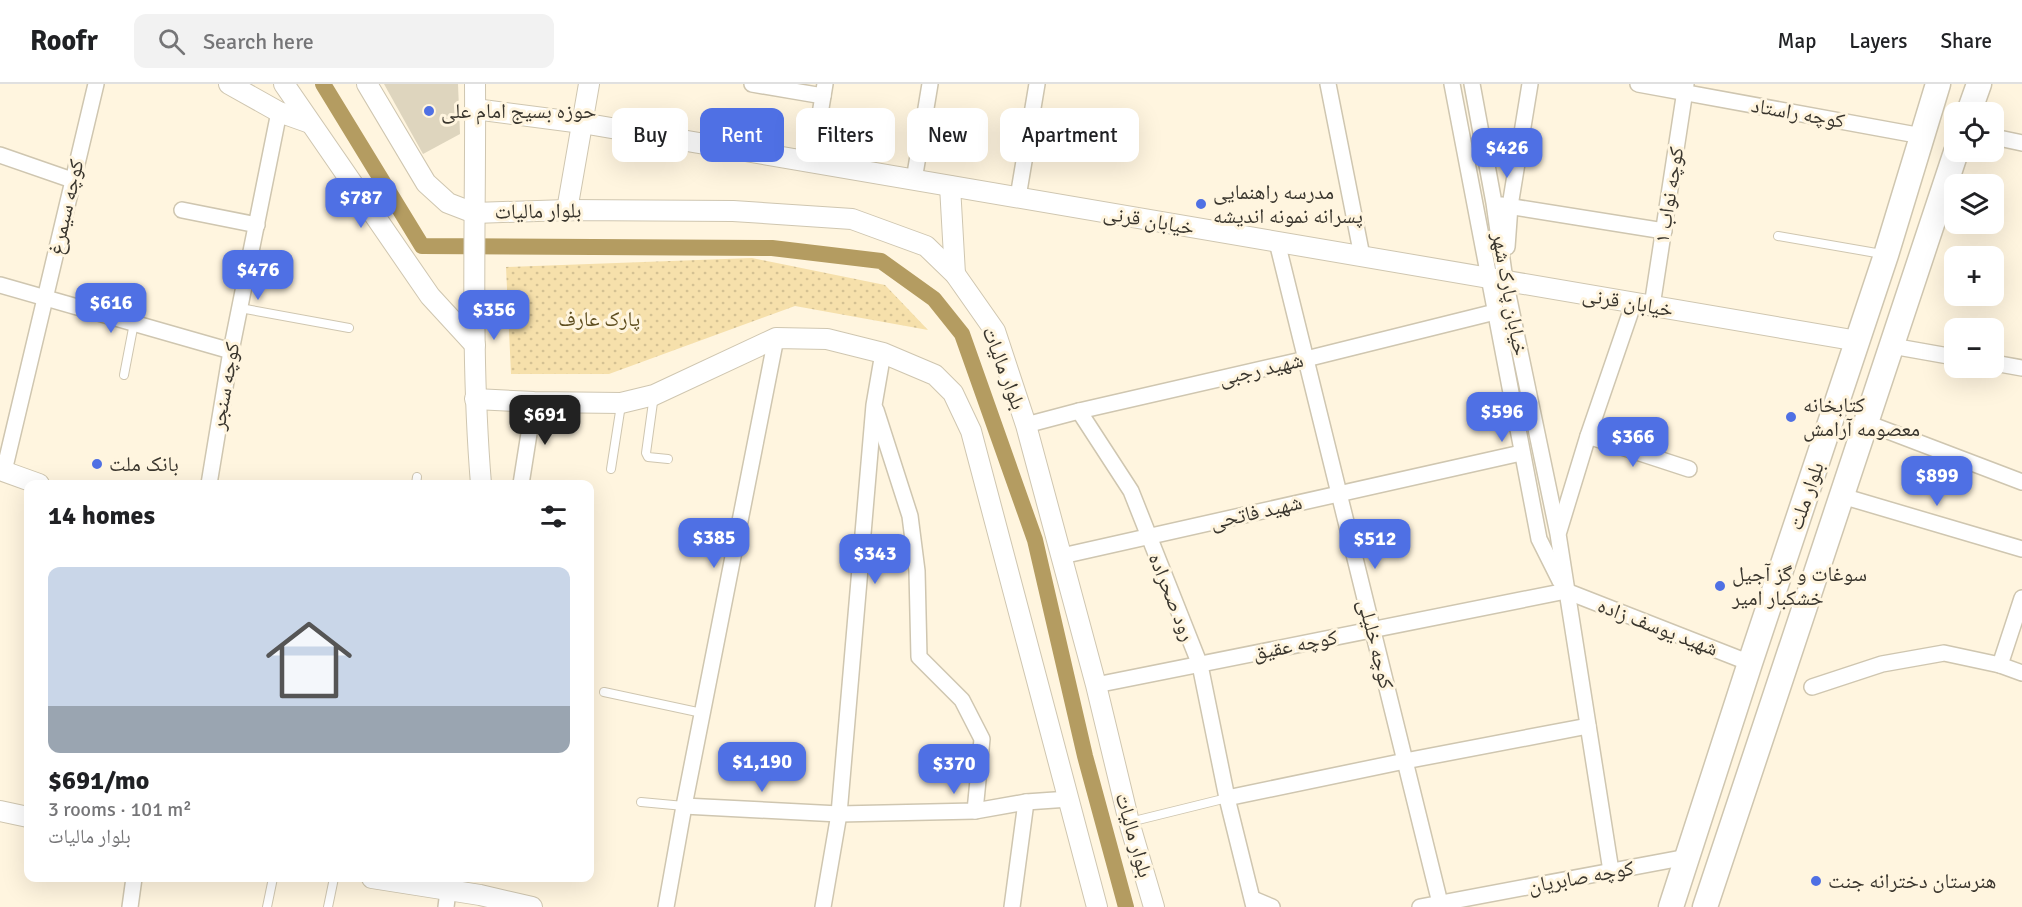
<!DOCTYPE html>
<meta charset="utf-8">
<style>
body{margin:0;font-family:Signika,"Noto Naskh Arabic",sans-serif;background:#f2f2f2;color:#202124;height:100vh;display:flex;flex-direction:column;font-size:22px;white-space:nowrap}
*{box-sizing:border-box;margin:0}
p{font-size:20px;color:#757577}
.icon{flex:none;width:33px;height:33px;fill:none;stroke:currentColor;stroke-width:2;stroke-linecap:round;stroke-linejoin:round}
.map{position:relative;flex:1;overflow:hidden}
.details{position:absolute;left:24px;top:396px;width:570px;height:402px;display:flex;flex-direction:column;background:#fff;border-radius:12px;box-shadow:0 6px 24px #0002}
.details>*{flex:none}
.banner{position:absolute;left:612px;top:24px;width:570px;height:54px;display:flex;gap:12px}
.controls{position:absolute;left:1944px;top:18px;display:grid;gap:12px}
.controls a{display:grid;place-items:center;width:60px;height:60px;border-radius:12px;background:#fff;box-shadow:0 6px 24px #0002;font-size:30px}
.price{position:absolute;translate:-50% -51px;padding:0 14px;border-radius:12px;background:#4f70e4;color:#fff;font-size:20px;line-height:39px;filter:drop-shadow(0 2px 3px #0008)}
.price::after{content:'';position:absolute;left:50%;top:36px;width:18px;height:14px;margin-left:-9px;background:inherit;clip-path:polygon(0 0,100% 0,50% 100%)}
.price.selected{background:#222;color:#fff}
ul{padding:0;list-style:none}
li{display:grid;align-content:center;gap:12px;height:318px;padding:0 24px}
li span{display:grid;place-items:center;height:186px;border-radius:12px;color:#555}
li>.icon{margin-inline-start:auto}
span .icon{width:108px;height:108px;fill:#fffc;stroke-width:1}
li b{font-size:26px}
h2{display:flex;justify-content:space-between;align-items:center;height:72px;padding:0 24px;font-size:26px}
.chip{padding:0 21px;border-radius:12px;background:#fff;box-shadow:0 6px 24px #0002;font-size:21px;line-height:54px}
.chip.selected{background:#4f70e4;color:#fff}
header{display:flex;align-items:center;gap:36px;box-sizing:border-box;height:84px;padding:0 30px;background:#fff;border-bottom:2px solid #e0e0e0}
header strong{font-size:28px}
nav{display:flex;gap:33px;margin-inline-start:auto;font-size:21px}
.search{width:420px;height:54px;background:#f2f2f2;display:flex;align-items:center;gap:15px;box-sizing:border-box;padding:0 21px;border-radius:12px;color:#757577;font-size:22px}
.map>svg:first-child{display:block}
</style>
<header>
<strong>Roofr</strong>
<div class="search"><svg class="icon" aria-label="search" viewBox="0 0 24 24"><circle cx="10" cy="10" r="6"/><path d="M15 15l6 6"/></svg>Search here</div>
<nav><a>Map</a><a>Layers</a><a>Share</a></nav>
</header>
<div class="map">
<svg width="2022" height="823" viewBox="0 0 2022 823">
<defs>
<pattern id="grass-dots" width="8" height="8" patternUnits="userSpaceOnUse" patternTransform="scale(1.5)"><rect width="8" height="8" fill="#f6e0ab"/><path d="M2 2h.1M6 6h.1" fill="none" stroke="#d4c193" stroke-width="1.8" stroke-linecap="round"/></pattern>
</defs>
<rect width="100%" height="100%" fill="#fff5df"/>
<!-- grass -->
<polygon fill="url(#grass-dots)" points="752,174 885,201 928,246 795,222 609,290 511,290 506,183"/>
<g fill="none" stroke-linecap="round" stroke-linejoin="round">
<!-- canal -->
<polyline stroke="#b49c61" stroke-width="16" points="323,0 422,162 772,164 881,177 934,215 962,250 1035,456 1085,672 1126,823"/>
</g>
<!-- building -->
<polygon fill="#ded5be" points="384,0 458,0 460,50 423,70"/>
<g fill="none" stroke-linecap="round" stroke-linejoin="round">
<!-- service casing -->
<g stroke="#cfc6b0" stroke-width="10">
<g id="service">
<polyline points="1778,152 1882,170"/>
<polyline points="240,224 349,244"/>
<polyline points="124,291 134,239"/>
<polyline points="654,311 646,369 648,373 668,375"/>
<polyline points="611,385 621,321"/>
<polyline points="416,400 417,393"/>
<polyline points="604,608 702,629"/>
<polyline points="641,718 684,722"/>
<polyline points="1130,738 1227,714"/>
<polyline points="267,823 273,794"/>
<polyline points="328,823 334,794"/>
</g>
</g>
<!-- minor casing -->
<g stroke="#cfc6b0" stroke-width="18">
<g id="minor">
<polyline points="752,0 823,12"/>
<polyline points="1328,0 1362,172"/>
<polyline points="1452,0 1539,455 1560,497"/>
<polyline points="1472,0 1494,119 1505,196 1558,450 1611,787"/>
<polyline points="1638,0 1922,52"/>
<polyline points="1994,53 2022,59"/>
<polyline points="0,71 72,96"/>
<polyline points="812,78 825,0"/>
<polyline points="914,96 930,0"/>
<polyline points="1018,113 1037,0"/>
<polyline points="1501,121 1664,147"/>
<polyline points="182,126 257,141"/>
<polyline points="1277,158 1441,823"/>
<polyline points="1507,163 1510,122 1530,0"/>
<polyline points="0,201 231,267"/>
<polyline points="1652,222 1686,0"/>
<polyline points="1892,262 1954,273"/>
<polyline points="1994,279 2022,284"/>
<polyline points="876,326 910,432 917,487 919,573 962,616 982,655 975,727"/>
<polyline points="1079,327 1131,407 1200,581 1227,714"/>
<polyline points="1867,339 2022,398"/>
<polyline points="1026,341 1079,327 1306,275 1495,228"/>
<polyline points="1588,352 1689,385"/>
<polyline points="4,387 96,0"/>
<polyline points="209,400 231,267 279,28"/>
<polyline points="521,400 534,318"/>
<polyline points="1842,412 2022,465"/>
<polyline points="1559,447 1588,352 1634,218"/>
<polyline points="1062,472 1521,369"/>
<polyline points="1566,507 1750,579"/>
<polyline points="2000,581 2022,514"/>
<polyline points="1096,601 1566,507"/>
<polyline points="1812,603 1882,580 1944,569 2000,581 2022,589"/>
<polyline points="684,722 839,730 975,727 1026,718 1069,715"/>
<polyline points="1253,815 1272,823"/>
<polyline points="130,823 134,794"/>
<polyline points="446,823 448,807"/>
<polyline points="666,823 684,722 776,254"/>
<polyline points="823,823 839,730 874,321 883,269"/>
<polyline points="1012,823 1026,718"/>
<polyline points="1254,823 1227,714 1405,677 1588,642"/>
<polyline points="1420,823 1687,773"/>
</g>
</g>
<!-- tertiary casing -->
<g stroke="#cfc6b0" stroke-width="22">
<g id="tertiary">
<polyline points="229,0 279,28 310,39"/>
<polyline points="284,0 430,212 475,261"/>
<polyline points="367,0 426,99 448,119 474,129 567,126 733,127 852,135 926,162 955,190 995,247 1026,341 1096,601 1129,738 1154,823"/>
<path d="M 475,0 C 476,134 470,267 481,400"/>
<polyline points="475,25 582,39 1858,257"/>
<polyline points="950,102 955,190"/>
<polyline points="567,126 589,0"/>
<polyline points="475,315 534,318 621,319 654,311 776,254 827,255 883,269 935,291 953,309 971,347 1097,823"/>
<polyline points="0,386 39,400"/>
<polyline points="0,727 28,733"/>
<polyline points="372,794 480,811 532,823"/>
</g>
</g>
<!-- primary casing -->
<g stroke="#cfc6b0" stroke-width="27">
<g id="primary">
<polyline points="1969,28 1979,0"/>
<polyline points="1671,823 1750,579 1886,171 1938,0"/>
<polyline points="1705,823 1956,68"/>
</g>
</g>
<!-- service -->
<use href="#service" stroke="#fff" stroke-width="8"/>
<!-- minor -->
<use href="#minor" stroke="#fff" stroke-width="15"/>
<!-- tertiary -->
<use href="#tertiary" stroke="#fff" stroke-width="20"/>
<!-- primary -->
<use href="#primary" stroke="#fff" stroke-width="24"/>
</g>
<!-- markers -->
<g fill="#4f70e4" stroke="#fff5df" stroke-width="2">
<circle cx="429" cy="27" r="6"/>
<circle cx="1201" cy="120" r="6"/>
<circle cx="1791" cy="333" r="6"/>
<circle cx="97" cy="380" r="6"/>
<circle cx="1720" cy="502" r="6"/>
<circle cx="1816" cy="797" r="6"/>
</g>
<g text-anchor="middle" stroke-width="6" stroke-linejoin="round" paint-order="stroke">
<!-- poi labels -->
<g font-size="21" fill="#39352d" stroke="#fff5df" text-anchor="start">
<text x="441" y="34">حوزه بسیج امام علی</text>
<text x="1213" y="115">مدرسه راهنمایی<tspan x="1213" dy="24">پسرانه نمونه اندیشه</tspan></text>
<text x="1803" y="328">کتابخانه<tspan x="1803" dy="24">معصومه آرامش</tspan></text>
<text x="109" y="387">بانک ملت</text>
<text x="1732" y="497">سوغات و گز آجیل<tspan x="1732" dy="24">خشکبار امیر</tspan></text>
<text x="1828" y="804">هنرستان دخترانه جنت</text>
</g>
<!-- street labels -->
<g font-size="21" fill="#39352d" stroke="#fff5df">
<text transform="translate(1798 29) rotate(10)" y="7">کوچه راستاد</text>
<text transform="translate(1669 111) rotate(-81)" y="7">کوچه نواب ۱</text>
<text transform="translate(66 123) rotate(-77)" y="7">کوچه سیمرغ</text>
<text transform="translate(538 127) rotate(-1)" y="7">بلوار مالیات</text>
<text transform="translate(1149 136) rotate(10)" y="7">خیابان قرنی</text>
<text transform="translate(1510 210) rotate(80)" y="7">خیابان پارک شهر</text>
<text transform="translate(1628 218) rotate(10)" y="7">خیابان قرنی</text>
<text transform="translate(1004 284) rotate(69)" y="7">بلوار مالیات</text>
<text transform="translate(1261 285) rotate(-13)" y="7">شهید رجبی</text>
<text transform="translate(225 302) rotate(-80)" y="7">کوچه سنجر</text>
<text transform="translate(1806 412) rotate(-71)" y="7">بلوار ملت</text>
<text transform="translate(1256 428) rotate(-13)" y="7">شهید فاتحی</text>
<text transform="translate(1172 513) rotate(68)" y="7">رود صحراده</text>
<text transform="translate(1658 543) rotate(21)" y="7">شهید یوسف زاده</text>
<text transform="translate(1376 560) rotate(76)" y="7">کوچه خلیلی</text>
<text transform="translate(1295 561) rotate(-11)" y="7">کوچه عقیق</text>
<text transform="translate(1134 751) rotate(74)" y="7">بلوار مالیات</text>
<text transform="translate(1581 793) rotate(-10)" y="7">کوچه صابریان</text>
</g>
<!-- park labels -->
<g font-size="21" fill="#5f4e1f" stroke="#fff5df">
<text x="599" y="242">پارک عارف</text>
</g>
</g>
</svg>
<div class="controls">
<a><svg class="icon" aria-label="locate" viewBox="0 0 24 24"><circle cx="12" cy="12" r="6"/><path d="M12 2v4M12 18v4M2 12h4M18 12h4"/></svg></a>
<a><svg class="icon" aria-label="layers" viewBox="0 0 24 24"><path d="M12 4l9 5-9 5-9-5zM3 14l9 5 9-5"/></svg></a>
<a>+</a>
<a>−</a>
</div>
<b class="price" style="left:1507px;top:95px">$426</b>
<b class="price" style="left:361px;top:145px">$787</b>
<b class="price" style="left:258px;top:217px">$476</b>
<b class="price" style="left:111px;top:250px">$616</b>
<b class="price" style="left:494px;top:257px">$356</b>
<b class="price" style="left:1502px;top:359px">$596</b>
<b class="price selected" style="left:545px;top:362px">$691</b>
<b class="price" style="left:1633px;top:384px">$366</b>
<b class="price" style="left:1937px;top:423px">$899</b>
<b class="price" style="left:714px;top:485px">$385</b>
<b class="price" style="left:1375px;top:486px">$512</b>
<b class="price" style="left:875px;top:501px">$343</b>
<b class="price" style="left:762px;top:709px">$1,190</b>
<b class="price" style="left:954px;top:711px">$370</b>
<div class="banner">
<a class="chip">Buy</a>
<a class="chip selected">Rent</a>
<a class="chip">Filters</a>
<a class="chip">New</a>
<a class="chip">Apartment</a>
</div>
<section class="details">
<h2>14 homes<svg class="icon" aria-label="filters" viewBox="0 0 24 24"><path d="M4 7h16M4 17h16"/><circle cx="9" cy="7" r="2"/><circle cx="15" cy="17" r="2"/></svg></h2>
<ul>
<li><span style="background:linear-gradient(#c9d6e8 75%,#9aa5b1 0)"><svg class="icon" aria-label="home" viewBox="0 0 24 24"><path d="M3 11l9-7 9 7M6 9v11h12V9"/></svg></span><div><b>$691/mo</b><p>3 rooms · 101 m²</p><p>بلوار مالیات</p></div></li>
</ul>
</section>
</div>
